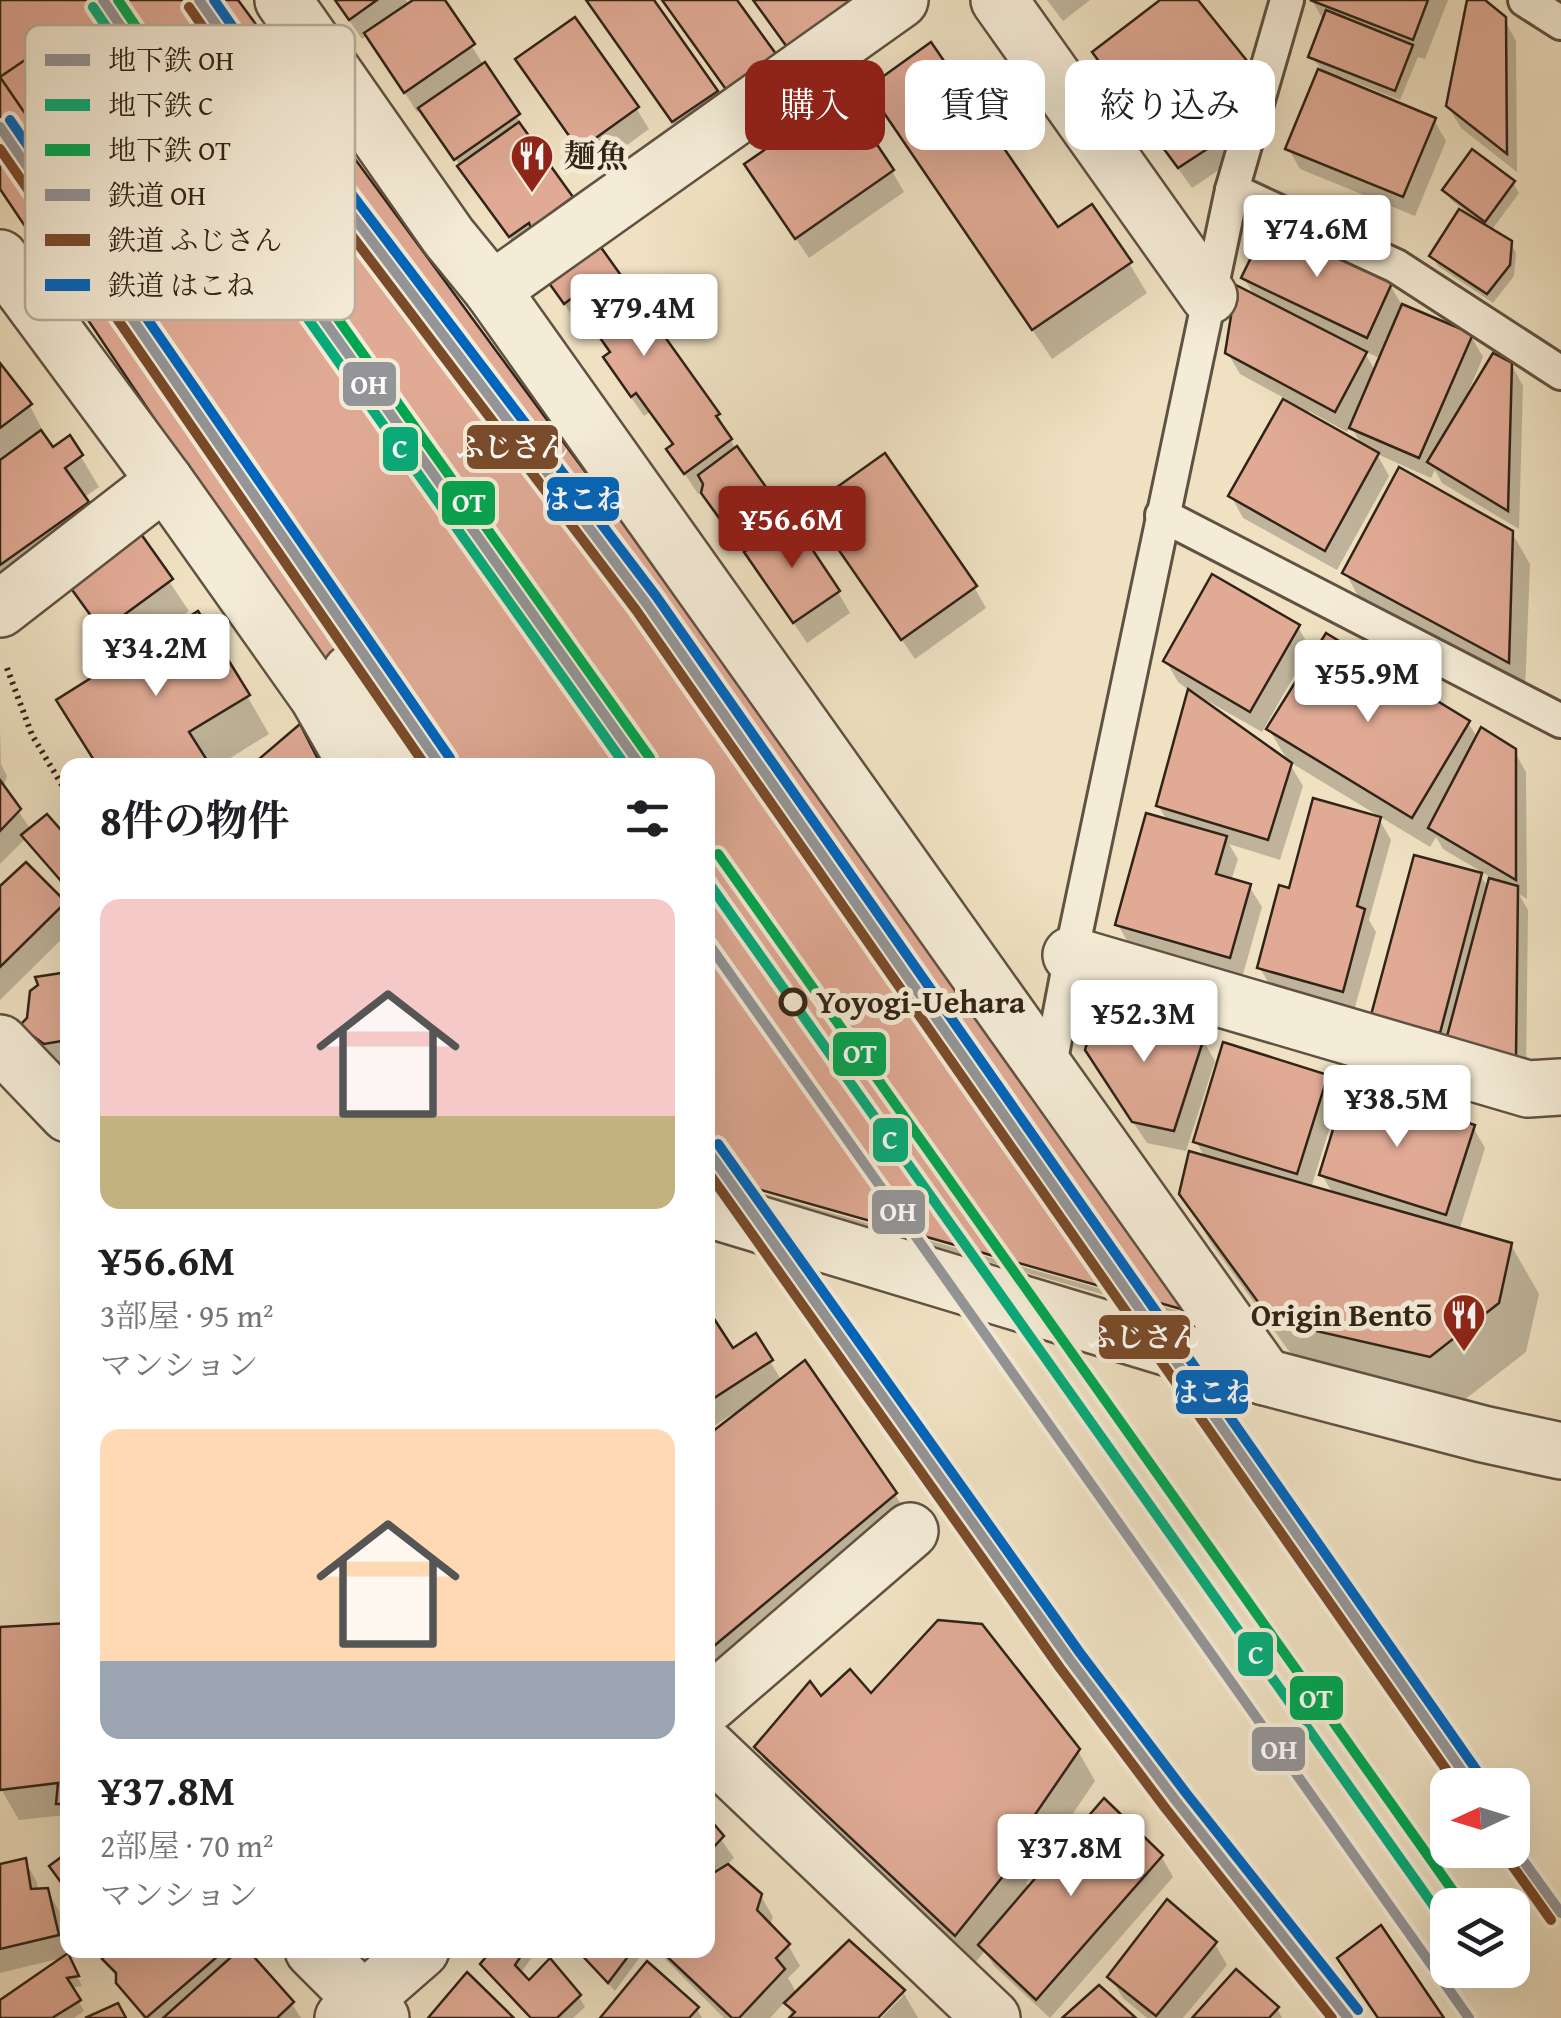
<!DOCTYPE html>
<html lang="ja">
<meta charset="utf-8">
<style>
body{margin:0;font-family:"Gentium Book Plus","Noto Serif JP",serif;background:#f2f2f2;color:#202124;height:100vh;display:flex;flex-direction:column;font-size:38px;white-space:nowrap}
*{box-sizing:border-box;margin:0}
p{font-size:32px;color:#757577}
.icon{flex:none;width:55px;height:55px;fill:none;stroke:currentColor;stroke-width:2;stroke-linecap:round;stroke-linejoin:round}
.map{position:relative;flex:1;overflow:hidden}
.panel{position:absolute;left:60px;top:758px;width:655px;height:1200px;display:flex;flex-direction:column;background:#fff;border-radius:20px;box-shadow:0 10px 40px #0002}
.panel>*{flex:none}
.top-card{position:absolute;left:745px;top:60px;width:665px;height:90px;display:flex;gap:20px}
.needle{width:65px;rotate:266deg}
.buttons{position:absolute;left:1430px;top:1768px;display:grid;gap:20px}
.buttons a{display:grid;place-items:center;width:100px;height:100px;border-radius:20px;background:#fff;box-shadow:0 10px 40px #0002;font-size:50px}
.price{position:absolute;translate:-50% -85px;padding:0 22px;border-radius:10px;background:#fff;color:#222;font-size:32px;line-height:65px;filter:drop-shadow(0 2px 5px #0008)}
.price::after{content:'';position:absolute;left:50%;top:60px;width:30px;height:22px;margin-left:-15px;background:inherit;clip-path:polygon(0 0,100% 0,50% 100%)}
.price.on{background:#8f2418;color:#fff}
ul{padding:0;list-style:none}
li{display:grid;align-content:center;gap:20px;height:530px;padding:0 40px}
li span{display:grid;place-items:center;height:310px;border-radius:20px;color:#555}
li>.icon{margin-inline-start:auto}
span .icon{width:180px;height:180px;fill:#fffc;stroke-width:1}
li b{font-size:42px}
h2{display:flex;justify-content:space-between;align-items:center;height:120px;padding:0 40px;font-size:42px}
.pill{padding:0 35px;border-radius:20px;background:#fff;box-shadow:0 10px 40px #0002;font-size:35px;line-height:90px}
.pill.on{background:#8f2418;color:#fff}
.map>svg:first-child{display:block}
</style>
<div class="map">
<svg width="1561" height="2018" viewBox="0 0 1561 2018">
<rect width="100%" height="100%" fill="#efe1c2"/>
<filter id="stains"><feTurbulence type="fractalNoise" baseFrequency=".002" numOctaves="4"/><feColorMatrix values="0 0 0 0 .2 0 0 0 0 .09 0 0 0 0 .02 0 0 0 .5 -.17"/></filter>
<radialGradient id="worn" r=".72"><stop offset=".6" stop-color="#630" stop-opacity="0"/><stop offset="1" stop-color="#630" stop-opacity=".3"/></radialGradient>
<!-- shadow -->
<g fill="#0003" fill-rule="evenodd">
<polygon points="0,0 237,0 1181,1307 708,1172 708,765 0,186"/>
<polygon points="335,0 406,0 409,6 418,0 442,0 583,220 523,257 421,109 417,112 368,35 362,39"/>
<polygon points="589,0 651,0 728,113 686,142"/>
<polygon points="1047,0 1090,0 1063,21"/>
<polygon points="1164,0 1195,0 1246,63 1258,85 1238,157 1192,188 1095,52"/>
<polygon points="1312,0 1448,0 1425,59 1418,57 1400,100 1342,77 1340,81 1434,120 1446,141 1415,216 1300,169 1288,148 1321,68 1311,57 1323,20"/>
<polygon points="1470,0 1481,0 1504,19 1516,41 1517,172 1461,128 1448,106"/>
<polygon points="530,81 636,108 649,129 593,170"/>
<polygon points="870,88 1057,231 1129,263 1147,293 1052,359"/>
<polygon points="892,171 904,192 809,258 760,186"/>
<polygon points="1513,183 1519,193 1491,231 1510,242 1516,253 1514,276 1493,303 1438,266 1432,256 1463,209 1451,200 1445,190"/>
<polygon points="599,250 718,415 736,450 784,519 747,544 736,531 730,531 703,491 698,494 669,450 674,446 650,412 644,416 618,379 612,354 586,318 577,324 552,284"/>
<path d="M 1244,278 L 1390,285 L 1403,307 L 1471,336 L 1483,357 L 1466,397 L 1469,398 L 1511,364 L 1523,386 L 1519,529 L 1442,483 L 1435,470 L 1431,478 L 1377,454 L 1389,476 L 1337,570 L 1243,518 L 1231,496 L 1286,399 L 1240,374 L 1227,352 L 1255,297 ZM 1363,350 L 1381,359 L 1376,372 ZM 1309,411 L 1347,432 L 1350,425 L 1363,447 L 1307,415 Z"/>
<polygon points="0,367 30,406 53,450 69,439 81,457 99,487 83,498 104,534 0,595"/>
<polygon points="812,508 974,587 986,608 915,659"/>
<polygon points="1512,533 1530,564 1525,692 1362,603 1345,572"/>
<polygon points="140,538 189,611 148,640 247,696 269,734 219,765 98,765 122,661 73,588"/>
<polygon points="760,573 838,592 850,613 807,643"/>
<polygon points="1298,627 1310,648 1262,732 1190,691 1178,682 1166,661"/>
<polygon points="1468,723 1478,738 1514,751 1526,772 1527,899 1519,894 1528,910 1526,1078 1373,1015 1480,875 1489,889 1492,878 1443,849 1436,837 1430,847 1288,761 1303,786 1280,860 1229,844 1238,859 1231,881 1249,886 1262,907 1242,978 1130,946 1118,925 1168,822 1158,805 1289,763 1269,729"/>
<polygon points="0,730 1,764 7,776 3,788 31,830 68,841 68,889 26,838 0,864"/>
<polygon points="1379,819 1391,840 1369,920 1376,932 1354,1011 1272,989 1260,968"/>
<polygon points="0,889 64,904 68,910 68,933 0,1000"/>
<polygon points="68,975 68,1063 58,1065 34,1047 22,1026"/>
<polygon points="1203,1040 1215,1061 1186,1151 1147,1143 1100,1072"/>
<polygon points="1327,1077 1339,1098 1311,1188 1333,1194 1322,1175 1473,1127 1485,1148 1459,1231 1511,1245 1539,1294 1526,1352 1459,1404 1302,1369 1211,1243 1182,1194 1205,1158 1196,1141"/>
<polygon points="708,1178 1186,1313 1189,1319 708,1182"/>
<polygon points="708,1315 732,1352 755,1337 782,1381 895,1494 912,1525 727,1680 708,1656 708,1439 736,1417 734,1413 708,1430"/>
<polygon points="68,1625 68,1818 65,1815 19,1820 1,1789 0,1630"/>
<polygon points="871,1697 1078,1751 1095,1781 1026,1883 1030,1888 1161,1856 1173,1877 1050,2018 994,1966 985,1951 973,1965 775,1778 757,1747 821,1699"/>
<polygon points="708,1821 734,1858 726,1866 761,1896 773,1917 770,1926 788,1945 800,1966 788,1978 797,1994 903,1992 918,2018 881,2018 903,1996 896,1996 874,2018 793,2018 786,2001 770,2018 724,2018 656,1950 708,1950"/>
<polygon points="25,1861 37,1882 38,1891 47,1890 59,1911 67,1956 82,1986 71,1988 84,2011 74,2018 0,2018 0,2003 66,1957 0,1973 0,1867"/>
<polygon points="1215,1944 1227,1965 1183,2018 1147,2018 1123,1998 1110,1977"/>
<polygon points="109,1950 249,1950 252,1958 292,2004 301,2018 143,2018 105,1959 111,1953"/>
<polygon points="349,1950 390,1950 364,1957 359,1962"/>
<polygon points="496,1950 533,1950 535,1953 520,1974 529,1984 579,1997 585,2007 573,2018 530,2018 483,1965"/>
<polygon points="575,1950 636,1950 640,1957 615,1991"/>
<polygon points="1277,2008 1282,2018 1195,2018"/>
<polygon points="697,2009 702,2018 603,2018"/>
</g>
<!-- building -->
<g fill="#e0aa95" stroke="#302317" stroke-width="2.5">
<polygon points="0,0 238,0 606,500 1188,1311 708,1175 708,765 396,765 238,543 0,189"/>
<polygon points="335,0 377,0 349,20"/>
<polygon points="413,0 445,0 475,44 404,93 364,33"/>
<polygon points="586,0 654,0 718,91 672,122"/>
<polygon points="662,0 737,0 779,58 730,95"/>
<polygon points="753,0 867,0 792,54"/>
<polygon points="1160,0 1198,0 1248,62 1227,136 1178,168 1092,52"/>
<polygon points="1310,0 1428,0 1413,40"/>
<polygon points="1467,0 1485,0 1506,17 1507,154 1446,106"/>
<polygon points="1326,10 1413,45 1395,91 1308,57"/>
<polygon points="575,17 639,107 579,150 515,59"/>
<polygon points="53,41 153,188 101,224 0,77"/>
<polygon points="931,42 1058,227 1092,204 1132,262 1032,330 867,88"/>
<polygon points="485,62 520,114 454,160 418,108"/>
<polygon points="1318,69 1436,118 1403,197 1285,149"/>
<polygon points="844,95 894,170 795,239 744,164"/>
<polygon points="519,122 573,197 531,228 529,223 509,237 457,166"/>
<polygon points="1472,149 1515,181 1485,222 1442,190"/>
<polygon points="1459,209 1512,241 1510,265 1487,294 1429,256"/>
<polygon points="1268,223 1392,283 1367,338 1241,278"/>
<polygon points="600,246 720,414 716,416 732,439 684,474 666,449 673,444 636,393 631,397 603,357 610,352 572,298 564,304 549,283"/>
<polygon points="1236,285 1367,352 1335,412 1225,353"/>
<polygon points="1402,304 1473,334 1419,458 1349,428"/>
<polygon points="1493,353 1512,363 1508,511 1427,462"/>
<polygon points="0,363 32,404 0,428"/>
<polygon points="1283,399 1379,453 1325,551 1228,496"/>
<polygon points="41,430 53,447 70,435 83,455 65,468 89,502 0,565 0,460"/>
<polygon points="737,446 780,507 740,535 728,522 722,522 701,493 703,484 698,475"/>
<polygon points="885,453 977,586 901,640 809,507"/>
<polygon points="1399,467 1513,531 1509,663 1342,573"/>
<polygon points="792,519 840,591 793,623 744,552"/>
<polygon points="141,534 173,579 102,631 70,587"/>
<polygon points="1212,574 1300,625 1250,712 1163,661"/>
<polygon points="198,611 250,695 189,732 210,765 191,765 189,762 184,765 97,765 56,700"/>
<polygon points="1326,633 1470,721 1412,818 1266,729"/>
<polygon points="1188,689 1292,763 1268,840 1156,806"/>
<polygon points="300,724 321,765 252,765"/>
<polygon points="1481,727 1516,749 1516,880 1428,828"/>
<polygon points="0,780 21,809 0,831"/>
<polygon points="1313,798 1381,817 1357,906 1365,909 1343,992 1257,968 1279,885 1289,888"/>
<polygon points="1146,813 1227,836 1216,874 1251,884 1230,958 1115,925"/>
<polygon points="47,814 68,838 68,889 21,835"/>
<polygon points="1414,855 1482,873 1440,1033 1371,1015"/>
<polygon points="26,862 66,902 0,967 0,886"/>
<polygon points="1489,878 1518,886 1516,1058 1446,1040"/>
<polygon points="68,972 68,1040 44,1044 19,1026 27,1018 30,991 38,985 35,977"/>
<polygon points="1099,1003 1204,1038 1174,1131 1132,1122 1085,1050"/>
<polygon points="1223,1042 1328,1075 1297,1174 1193,1142"/>
<polygon points="1347,1084 1475,1125 1446,1215 1319,1175"/>
<polygon points="1189,1151 1512,1243 1499,1303 1430,1357 1272,1321 1179,1194"/>
<polygon points="709,1311 733,1348 756,1333 773,1360 708,1402"/>
<polygon points="805,1360 897,1493 708,1651 708,1435"/>
<polygon points="938,1620 982,1624 1080,1749 1006,1857 1016,1860 955,1936 754,1747 810,1681 821,1696 850,1669 871,1693"/>
<polygon points="68,1623 68,1804 56,1804 58,1783 0,1790 0,1627"/>
<polygon points="1104,1798 1163,1855 1036,2000 978,1945"/>
<polygon points="708,1817 724,1836 708,1853"/>
<polygon points="68,1852 68,1892 49,1866"/>
<polygon points="26,1858 31,1889 48,1888 59,1935 0,1949 0,1864"/>
<polygon points="728,1864 762,1894 757,1910 790,1944 776,1958 785,1969 739,2018 732,2018 660,1950 708,1950 708,1872 710,1875"/>
<polygon points="1167,1899 1217,1942 1156,2016 1107,1977"/>
<polygon points="1381,1925 1444,2018 1378,2018 1337,1958"/>
<polygon points="849,1940 905,1990 878,2018 789,2018 795,2012 784,2003"/>
<polygon points="111,1950 225,1950 146,2018 116,1983 116,1973 102,1959"/>
<polygon points="239,1950 248,1950 294,2002 277,2018 163,2018"/>
<polygon points="492,1950 525,1950 515,1965 529,1980 550,1958 581,1995 557,2018 531,2018 480,1964"/>
<polygon points="577,1950 633,1950 608,1983"/>
<polygon points="68,1953 79,1976 67,1978 81,2000 52,2018 0,2018 0,2000"/>
<polygon points="647,1961 699,2007 689,2018 600,2018"/>
<polygon points="1236,1969 1279,2007 1269,2018 1192,2018"/>
<polygon points="467,1972 514,2018 428,2018"/>
<polygon points="1099,1985 1136,2018 1062,2018"/>
<polygon points="118,2003 126,2018 85,2018"/>
</g>
<g fill="none" stroke-linecap="round" stroke-linejoin="round">
<!-- service casing -->
<g stroke="#605242" stroke-width="38">
<g id="service">
<polyline points="1525,0 1561,23"/>
<polyline points="1232,190 1396,266 1561,373"/>
<polyline points="1162,515 1561,721"/>
<polyline points="1049,1070 1071,955 1232,190 1287,0"/>
</g>
</g>
<!-- minor casing -->
<g stroke="#605242" stroke-width="60">
<g id="minor">
<polyline points="283,0 448,236 492,290 1265,1377"/>
<polyline points="999,0 1209,296"/>
<polyline points="0,258 165,481 318,697 357,765"/>
<polyline points="492,290 900,0"/>
<polyline points="0,609 165,481"/>
<polyline points="351,672 418,765"/>
<polyline points="1071,955 1528,1089 1561,1087"/>
<polyline points="0,1043 68,1114"/>
<polyline points="708,1209 1265,1377 1483,1434 1561,1451"/>
<polyline points="708,1705 910,1531"/>
<polyline points="708,1748 992,2018"/>
<polyline points="313,1950 381,2018"/>
<polyline points="343,2018 421,1950"/>
</g>
</g>
<!-- path -->
<polyline stroke="#302317" stroke-width="6" stroke-dasharray="2.5 5" stroke-linecap="butt" points="7,668 32,735 68,795"/>
<!-- service -->
<use href="#service" stroke="#f5ecd7" stroke-width="32"/>
<!-- minor -->
<use href="#minor" stroke="#f5ecd7" stroke-width="55"/>
<!-- rail-1 casing -->
<g stroke="#f5ecd7" stroke-width="18">
<g id="rail-1">
<polyline points="199,0 309,158 646,603 1472,1785"/>
<polyline points="0,127 440,765"/>
<polyline points="708,1151 1070,1660 1176,1801 1348,2018"/>
<polyline points="1512,1845 1561,1913"/>
</g>
</g>
<!-- rail-2 casing -->
<g stroke="#f5ecd7" stroke-width="18">
<g id="rail-2">
<polyline points="189,7 299,166 636,610 1457,1785"/>
<polyline points="0,149 425,765"/>
<polyline points="708,1172 1060,1668 1166,1809 1332,2018"/>
<polyline points="1502,1851 1551,1920"/>
</g>
</g>
<!-- rail-3 casing -->
<g stroke="#f5ecd7" stroke-width="18">
<g id="rail-3">
<polyline points="214,0 319,151 656,596 1482,1778"/>
<polyline points="10,120 450,758"/>
<polyline points="718,1144 1080,1653 1186,1793 1358,2010"/>
</g>
</g>
<!-- rail-1 -->
<use href="#rail-1" stroke="#939598" stroke-width="10"/>
<!-- rail-2 -->
<use href="#rail-2" stroke="#7a4b2a" stroke-width="10"/>
<!-- rail-3 -->
<use href="#rail-3" stroke="#0065bd" stroke-width="10"/>
<!-- metro-1 casing -->
<g stroke="#f5ecd7" stroke-width="18">
<g id="metro-1">
<polyline points="103,0 242,205 640,765"/>
<polyline points="708,943 1469,2018"/>
</g>
</g>
<!-- metro-2 casing -->
<g stroke="#f5ecd7" stroke-width="18">
<g id="metro-2">
<polyline points="93,7 232,212 625,765"/>
<polyline points="708,882 1438,1912"/>
</g>
</g>
<!-- metro-3 casing -->
<g stroke="#f5ecd7" stroke-width="18">
<g id="metro-3">
<polyline points="118,0 252,198 650,758"/>
<polyline points="718,854 1458,1898"/>
</g>
</g>
<!-- metro-1 -->
<use href="#metro-1" stroke="#939598" stroke-width="10"/>
<!-- metro-2 -->
<use href="#metro-2" stroke="#05ac7a" stroke-width="10"/>
<!-- metro-3 -->
<use href="#metro-3" stroke="#00a650" stroke-width="10"/>
</g>
<!-- icons -->
<defs>
<g id="restaurant-pin" transform="scale(2.25)"><path d="M0 17L-7.5 6A9.5 9.5 0 1 1 7.5 6Z" fill="#8f2418" stroke="#f5ecd7"/><path d="M-5-6h1v4h1v-4h1v4h1v-4h1v5L-1.5 .5V6h-2V.5L-5-1ZM5-6V6H3V1.5H1.5Q1.5-4 5-6Z" fill="#fff"/></g>
</defs>
<g fill-rule="evenodd">
<use href="#restaurant-pin" x="532" y="156"/>
<use href="#restaurant-pin" x="1464" y="1315"/>
</g>
<!-- markers -->
<circle fill="#f5ecd7" stroke="#302317" stroke-width="5" cx="793" cy="1002" r="12"/>
<g text-anchor="middle" stroke-width="10" stroke-linejoin="round" paint-order="stroke">
<!-- poi labels -->
<g font-size="32" font-weight="bold" fill="#302317" stroke="#f5ecd7" text-anchor="start">
<text x="564" y="167">麺魚</text>
<text x="1432" y="1326" text-anchor="end">Origin Bentō</text>
</g>
<!-- stop labels -->
<g font-size="32" font-weight="bold" fill="#302317" stroke="#f5ecd7" text-anchor="start">
<text x="816" y="1013">Yoyogi-Uehara</text>
</g>
</g>
<!-- legend -->
<rect x="25" y="25" width="330" height="295" rx="15" fill="#f5ecd7" stroke="#bab09d" stroke-width="2.5"/>
<rect x="45" y="54" width="45" height="12" fill="#939598"/>
<rect x="45" y="99" width="45" height="12" fill="#05ac7a"/>
<rect x="45" y="144" width="45" height="12" fill="#00a650"/>
<rect x="45" y="189" width="45" height="12" fill="#939598"/>
<rect x="45" y="234" width="45" height="12" fill="#7a4b2a"/>
<rect x="45" y="279" width="45" height="12" fill="#0065bd"/>
<g font-size="28" fill="#302317">
<text x="108" y="70">地下鉄 OH</text>
<text x="108" y="115">地下鉄 C</text>
<text x="108" y="160">地下鉄 OT</text>
<text x="108" y="205">鉄道 OH</text>
<text x="108" y="250">鉄道 ふじさん</text>
<text x="108" y="295">鉄道 はこね</text>
</g>
<g stroke="#f5ecd7" stroke-width="4">
<rect x="341" y="360" width="57" height="48" rx="10" fill="#939598"/>
<rect x="465" y="423" width="95" height="48" rx="10" fill="#7a4b2a"/>
<rect x="381" y="425" width="39" height="48" rx="10" fill="#05ac7a"/>
<rect x="545" y="475" width="76" height="48" rx="10" fill="#0065bd"/>
<rect x="440" y="479" width="57" height="48" rx="10" fill="#00a650"/>
<rect x="831" y="1030" width="57" height="48" rx="10" fill="#00a650"/>
<rect x="871" y="1116" width="39" height="48" rx="10" fill="#05ac7a"/>
<rect x="870" y="1188" width="57" height="48" rx="10" fill="#939598"/>
<rect x="1097" y="1313" width="95" height="48" rx="10" fill="#7a4b2a"/>
<rect x="1174" y="1368" width="76" height="48" rx="10" fill="#0065bd"/>
<rect x="1236" y="1630" width="39" height="48" rx="10" fill="#05ac7a"/>
<rect x="1288" y="1674" width="57" height="48" rx="10" fill="#00a650"/>
<rect x="1250" y="1725" width="57" height="48" rx="10" fill="#939598"/>
</g>
<g font-size="28" text-anchor="middle" font-weight="bold" fill="#fff">
<text x="369" y="394">OH</text>
<text x="512" y="457">ふじさん</text>
<text x="400" y="458">C</text>
<text x="583" y="509">はこね</text>
<text x="469" y="512">OT</text>
<text x="860" y="1063">OT</text>
<text x="890" y="1149">C</text>
<text x="898" y="1221">OH</text>
<text x="1144" y="1347">ふじさん</text>
<text x="1212" y="1402">はこね</text>
<text x="1256" y="1664">C</text>
<text x="1316" y="1708">OT</text>
<text x="1279" y="1759">OH</text>
</g>
<rect width="100%" height="100%" filter="url(#stains)"/>
<rect width="100%" height="100%" fill="url(#worn)"/>
</svg>
<div class="buttons">
<a><svg class="needle" viewBox="-14 -14 28 28"><path d="M0-13l5 13h-10z" fill="#e53935"/><path d="M0 13l5-13h-10z" fill="#757577"/></svg></a>
<a><svg class="icon" aria-label="layers" viewBox="0 0 24 24"><path d="M12 4l9 5-9 5-9-5zM3 14l9 5 9-5"/></svg></a>
</div>
<b class="price" style="left:1317px;top:280px">¥74.6M</b>
<b class="price" style="left:644px;top:359px">¥79.4M</b>
<b class="price on" style="left:792px;top:571px">¥56.6M</b>
<b class="price" style="left:156px;top:699px">¥34.2M</b>
<b class="price" style="left:1368px;top:725px">¥55.9M</b>
<b class="price" style="left:1144px;top:1065px">¥52.3M</b>
<b class="price" style="left:1397px;top:1150px">¥38.5M</b>
<b class="price" style="left:1071px;top:1899px">¥37.8M</b>
<div class="top-card">
<a class="pill on">購入</a>
<a class="pill">賃貸</a>
<a class="pill">絞り込み</a>
</div>
<section class="panel">
<h2>8件の物件<svg class="icon" aria-label="filters" viewBox="0 0 24 24"><path d="M4 7h16M4 17h16"/><circle cx="9" cy="7" r="2"/><circle cx="15" cy="17" r="2"/></svg></h2>
<ul>
<li><span style="background:linear-gradient(#f6c9c9 70%,#c2b280 0)"><svg class="icon" aria-label="home" viewBox="0 0 24 24"><path d="M3 11l9-7 9 7M6 9v11h12V9"/></svg></span><div><b>¥56.6M</b><p>3部屋 · 95 m²</p><p>マンション</p></div></li>
<li><span style="background:linear-gradient(#ffd9b3 75%,#9aa5b1 0)"><svg class="icon" aria-label="home" viewBox="0 0 24 24"><path d="M3 11l9-7 9 7M6 9v11h12V9"/></svg></span><div><b>¥37.8M</b><p>2部屋 · 70 m²</p><p>マンション</p></div></li>
</ul>
</section>
</div>
